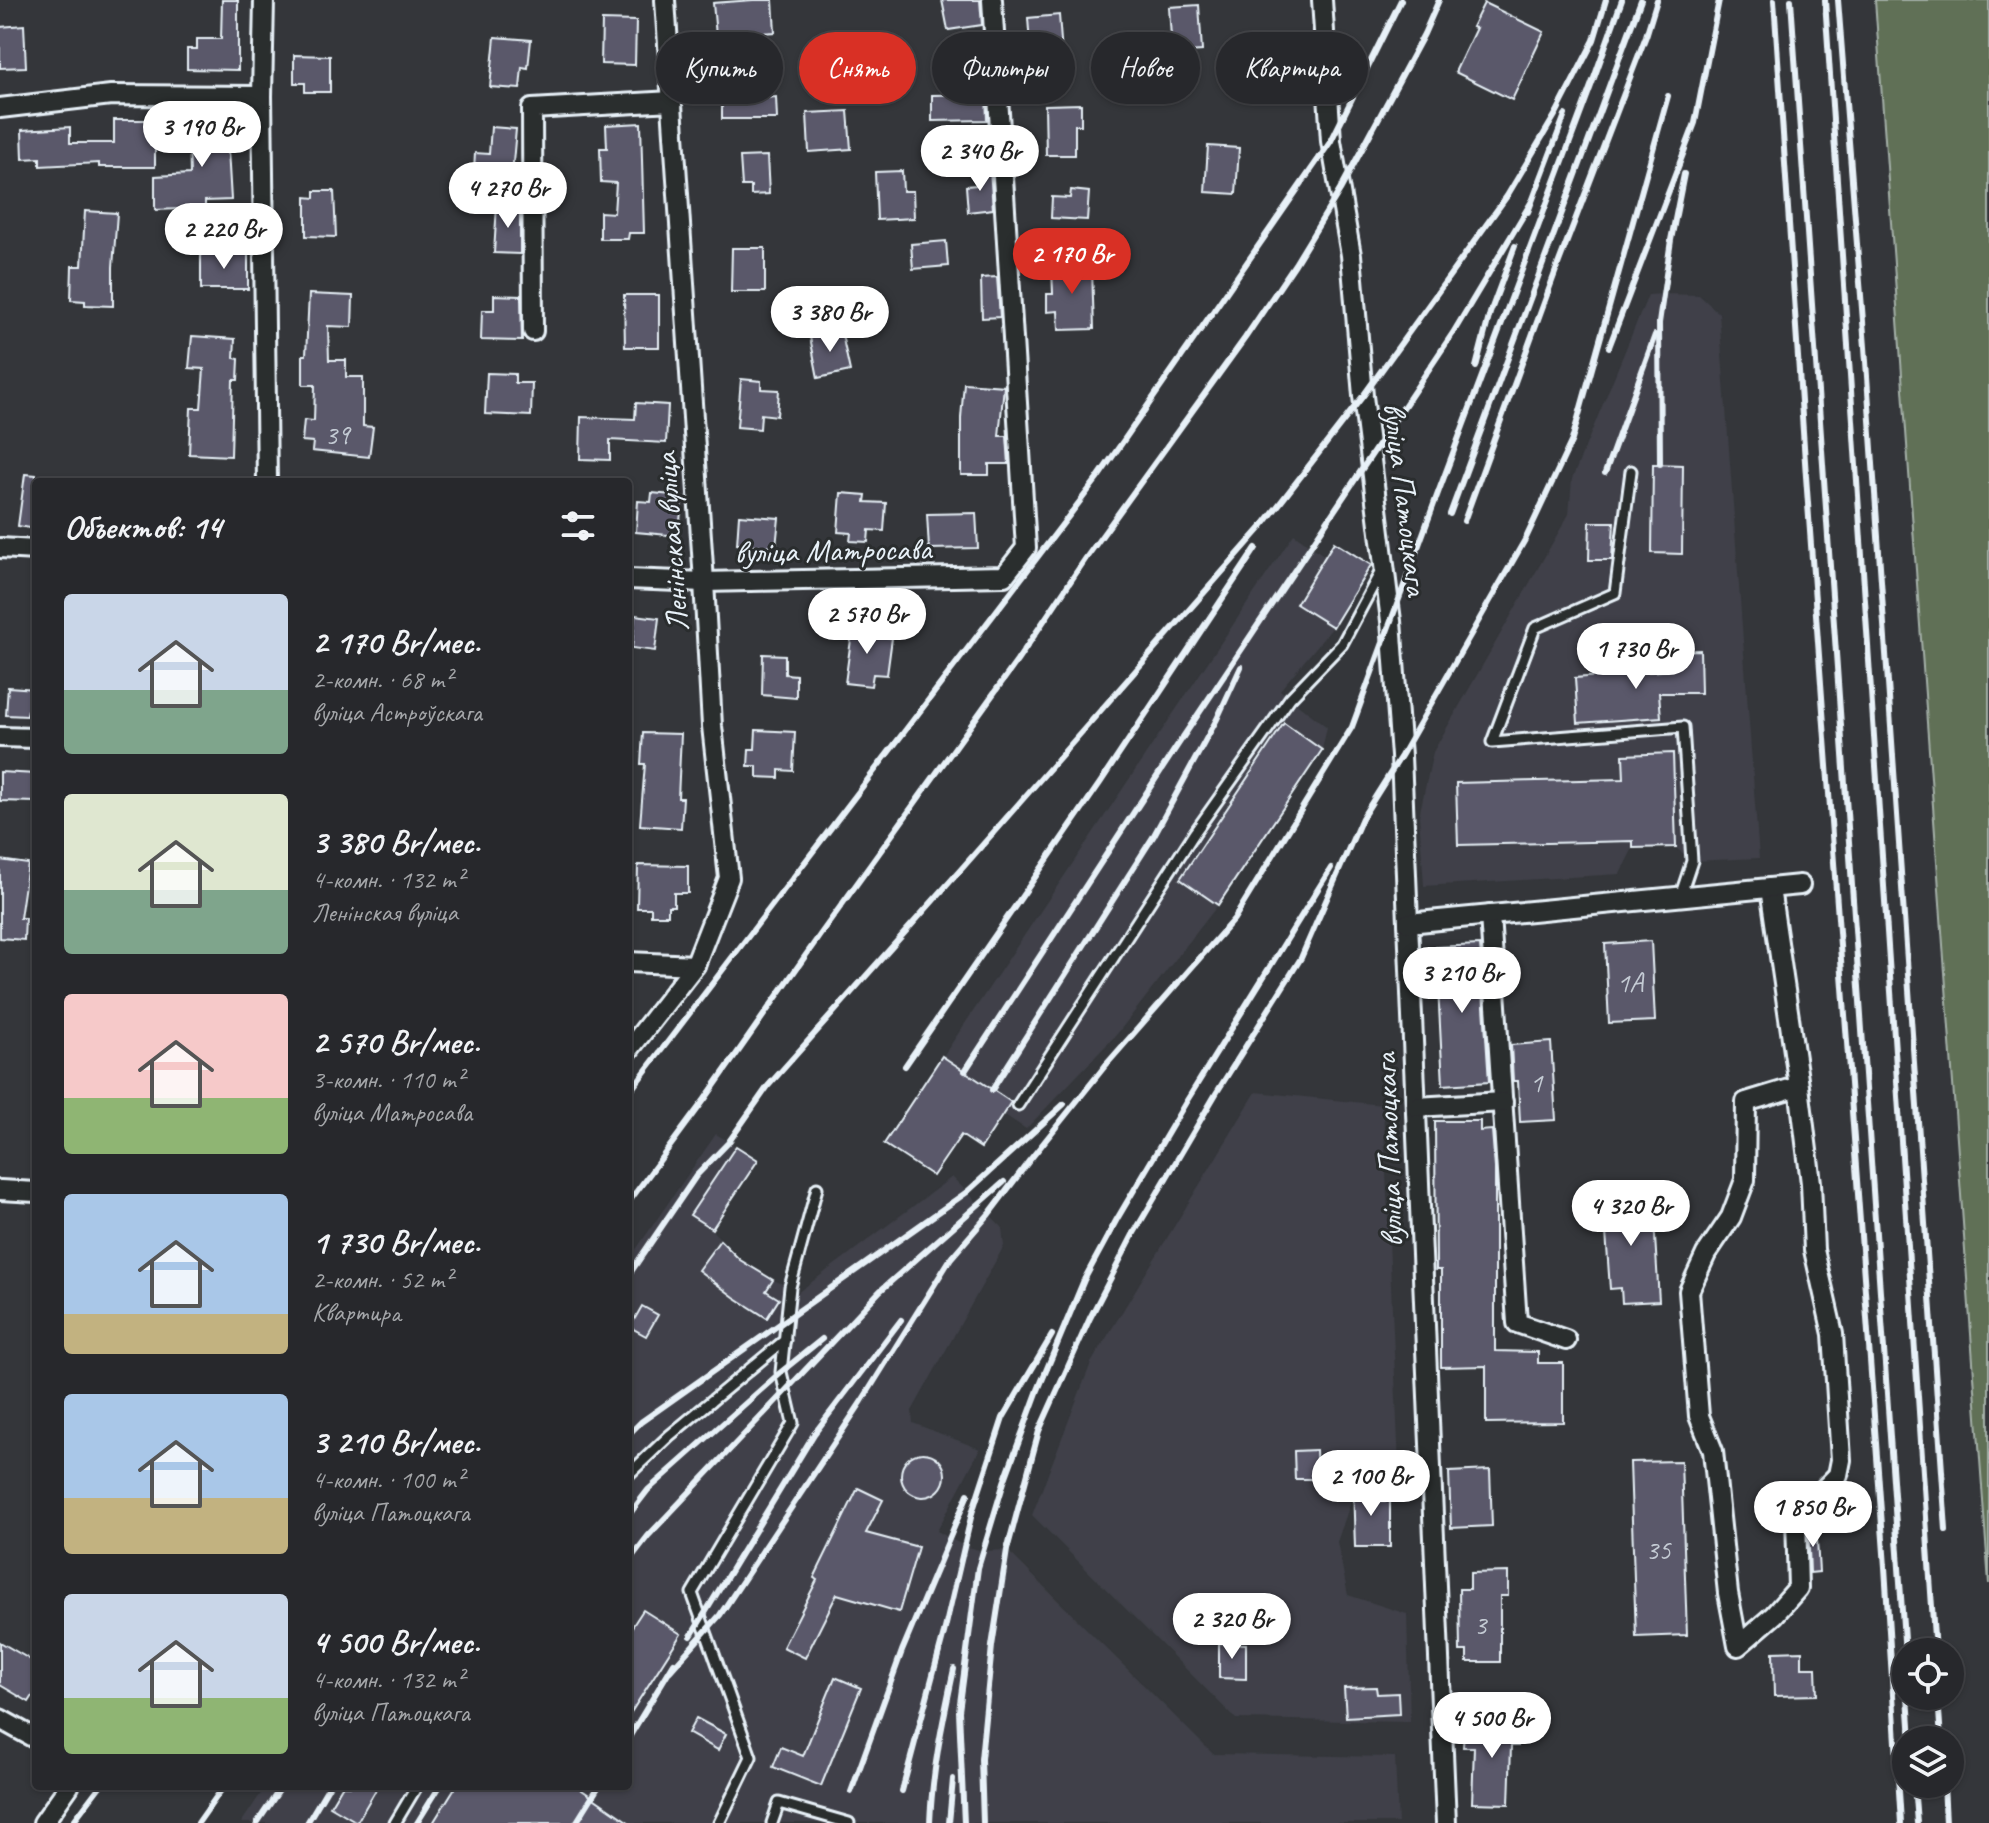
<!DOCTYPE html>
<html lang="ru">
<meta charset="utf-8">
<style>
body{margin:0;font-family:Caveat,sans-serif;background:#333438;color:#f1f3f6;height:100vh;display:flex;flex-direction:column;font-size:30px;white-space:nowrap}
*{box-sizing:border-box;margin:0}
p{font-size:26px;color:#a4a6a9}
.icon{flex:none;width:44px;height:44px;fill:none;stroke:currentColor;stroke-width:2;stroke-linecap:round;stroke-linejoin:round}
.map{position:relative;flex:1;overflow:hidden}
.drawer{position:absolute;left:32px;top:478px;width:600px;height:1312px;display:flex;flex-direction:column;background:#27282c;border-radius:8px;box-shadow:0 2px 6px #0004,0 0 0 2px #434448}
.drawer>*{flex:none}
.guide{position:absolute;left:656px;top:32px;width:760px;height:72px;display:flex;gap:16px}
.controls{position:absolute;left:1892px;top:1638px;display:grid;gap:16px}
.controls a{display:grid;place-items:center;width:72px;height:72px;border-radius:50%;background:#27282c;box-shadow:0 2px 6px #0004,0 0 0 2px #434448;font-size:40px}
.price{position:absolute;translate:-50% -68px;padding:0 18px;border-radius:28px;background:#fff;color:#222;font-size:26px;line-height:52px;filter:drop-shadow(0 2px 4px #0008)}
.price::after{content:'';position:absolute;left:50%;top:48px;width:24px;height:18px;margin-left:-12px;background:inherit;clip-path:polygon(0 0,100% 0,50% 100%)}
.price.on{background:#d93025;color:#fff}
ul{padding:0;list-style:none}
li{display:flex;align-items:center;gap:24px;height:200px;padding:0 32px}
li span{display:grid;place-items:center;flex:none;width:224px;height:160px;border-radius:8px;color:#555}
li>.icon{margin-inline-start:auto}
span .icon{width:96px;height:96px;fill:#fffc;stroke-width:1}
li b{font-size:34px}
h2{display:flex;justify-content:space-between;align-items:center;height:96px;padding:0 32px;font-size:34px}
.tag{padding:0 28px;border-radius:36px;background:#27282c;box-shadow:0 2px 6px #0004,0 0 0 2px #434448;font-size:28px;line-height:72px}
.tag.on{background:#d93025;color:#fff}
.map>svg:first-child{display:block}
</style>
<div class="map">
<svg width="1989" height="1823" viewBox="0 0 1989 1823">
<rect width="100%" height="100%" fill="#34363a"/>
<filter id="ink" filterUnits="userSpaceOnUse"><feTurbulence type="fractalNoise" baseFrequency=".0125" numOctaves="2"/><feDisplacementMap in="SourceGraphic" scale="16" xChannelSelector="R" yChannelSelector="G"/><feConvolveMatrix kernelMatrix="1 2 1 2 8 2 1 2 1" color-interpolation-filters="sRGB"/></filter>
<g filter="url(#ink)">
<!-- built -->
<g fill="#3f4048">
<polygon points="1662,294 1699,295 1719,313 1759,858 1692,861 1675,847 1633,848 1620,874 1424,886 1419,816 1433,752 1569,514 1572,479 1648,295"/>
<polygon points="1294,534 1325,556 1334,542 1371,565 1333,627 1280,690 1327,727 1322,750 1218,905 1117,1034 1026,1129 1003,1114 981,1148 961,1135 933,1176 884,1144"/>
<polygon points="1256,1092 1383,1105 1399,1466 1351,1469 1354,1493 1337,1542 1348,1595 1407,1614 1410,1722 1236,1719 1032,1515 1091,1363"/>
<polygon points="716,1134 758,1160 712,1230 736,1256 773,1280 790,1287 797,1293 952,1177 1002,1227 1004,1246 912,1411 913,1423 980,1449 937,1531 964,1546 983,1551 1007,1550 1213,1754 1395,1757 1398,1823 241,1823 266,1786 628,1786 628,1261"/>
</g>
<!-- green -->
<polygon fill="#616f57" stroke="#a4b0a8" stroke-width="2" points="1875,0 1989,0 1989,1584"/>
<!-- building -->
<g fill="#5a596a" stroke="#e8f1f8" stroke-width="2">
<polygon points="222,0 238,0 238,70 187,69 187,49 197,49 197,39 221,39"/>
<polygon points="753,0 773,0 775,32 716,36 713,3"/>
<polygon points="942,0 980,0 982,25 948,30"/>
<polygon points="1484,3 1544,32 1512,100 1455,72 1476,28 1472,27"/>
<polygon points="1199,5 1202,51 1172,53 1169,7"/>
<polygon points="1059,15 1062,54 1031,57 1028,18"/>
<polygon points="602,20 636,21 635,65 601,64"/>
<polygon points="24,25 26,67 0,68 0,27"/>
<polygon points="495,37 531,40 528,68 522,67 520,89 490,87"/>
<polygon points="1259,42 1290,45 1288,70 1257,67"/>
<polygon points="294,55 330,56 330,92 305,92 305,83 294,83"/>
<polygon points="740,79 765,79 765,98 776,97 777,119 722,119 722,90 741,90"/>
<polygon points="986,94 987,120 932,121 932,95"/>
<polygon points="1081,104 1081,125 1075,125 1075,155 1046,155 1045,105"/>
<polygon points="848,111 851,149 809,152 807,113"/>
<polygon points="114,120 155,120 155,167 99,167 99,163 40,166 40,158 23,159 22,130 70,127 70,143 114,143"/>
<polygon points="197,122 242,122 242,150 228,150 231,200 205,201 205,208 155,210 155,176 190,174 189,135 198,135"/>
<polygon points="641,123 644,233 629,233 628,239 600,239 600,212 614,213 616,183 601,182 600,148 607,148 606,125"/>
<polygon points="491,127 516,129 512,174 474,171 475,153 489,154"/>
<polygon points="1208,146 1239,148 1236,194 1205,192"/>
<polygon points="767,156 769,194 751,195 751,186 742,186 740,157"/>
<polygon points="990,170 993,209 968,212 966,186 976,185 974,171"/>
<polygon points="902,171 903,191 913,191 914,218 877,220 875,172"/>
<polygon points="1071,190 1089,192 1087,220 1051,218 1052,197 1070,198"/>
<polygon points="315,191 334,191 336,237 306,236 306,197 315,198"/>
<polygon points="497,205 520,207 520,254 494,253"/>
<polygon points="85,211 117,213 113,267 113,306 85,305 85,301 71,300 72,266 82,266"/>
<polygon points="946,241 948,266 913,269 911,244"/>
<polygon points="732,248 765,248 765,292 731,292"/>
<polygon points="201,253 248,254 248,289 201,289"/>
<polygon points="1057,260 1076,260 1076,269 1092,269 1094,329 1059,330 1058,311 1047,312 1047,294 1053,294 1052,267 1057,267"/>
<polygon points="997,277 1000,317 982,318 981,278"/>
<polygon points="309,294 353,296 352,327 328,326 329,360 346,360 346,377 363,377 363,426 373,427 369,457 312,451 313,442 302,441 304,420 314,421 315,385 303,385 303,355 306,355"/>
<polygon points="494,295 521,296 522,341 481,340 482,310 494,310"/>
<polygon points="624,295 659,295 659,347 625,347"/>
<polygon points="841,330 850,371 818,378 810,337"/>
<polygon points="192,336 235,339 234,358 239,359 238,380 233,380 231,456 189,454 191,408 201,408 204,369 189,368"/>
<polygon points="487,373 515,374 515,383 532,383 531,416 485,414"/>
<polygon points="741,379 761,381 761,389 779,390 777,416 761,414 760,429 737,427"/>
<polygon points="964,383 1004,386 999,436 1007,436 1009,464 989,464 989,475 961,475 961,418"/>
<polygon points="636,403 668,405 666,443 610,440 610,460 580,459 581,417 635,419"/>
<polygon points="1653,464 1683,465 1682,554 1652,553"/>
<polygon points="25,474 36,475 36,529 18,526"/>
<polygon points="652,493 682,496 679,536 636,532 638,501 651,502"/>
<polygon points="841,493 866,495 865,502 886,503 884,531 869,530 868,542 850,541 851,533 838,532"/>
<polygon points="976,513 978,548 929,549 927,514"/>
<polygon points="739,515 779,518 776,547 737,544"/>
<polygon points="1590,522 1614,522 1612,560 1589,560"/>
<polygon points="1334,542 1371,565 1333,627 1296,604"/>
<polygon points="635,615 659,618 655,651 632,648"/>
<polygon points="853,625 880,629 879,636 892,638 887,675 873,674 871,686 845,683"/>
<polygon points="1700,650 1701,693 1659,693 1661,717 1578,723 1575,678 1673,670 1673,651"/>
<polygon points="763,654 785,655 785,674 796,675 796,698 762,695"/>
<polygon points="8,687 36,689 36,709 28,709 27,716 6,715"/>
<polygon points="1284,723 1322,750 1218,905 1180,879"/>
<polygon points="756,730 795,732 793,771 779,770 779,778 757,777 757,766 748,766 749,749 755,749"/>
<polygon points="643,733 681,734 678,798 683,798 681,828 640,825 645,764 641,764"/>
<polygon points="1673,753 1676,847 1633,848 1633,841 1458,845 1456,783 1624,779 1623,755"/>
<polygon points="0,772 36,774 36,802 0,801"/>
<polygon points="0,860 28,864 20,918 25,918 24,940 0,938"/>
<polygon points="638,865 688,866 688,893 674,893 674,906 668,906 668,915 651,915 651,908 637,908"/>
<polygon points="1651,941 1655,1021 1609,1023 1605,944"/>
<polygon points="1480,945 1489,1082 1443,1085 1436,947"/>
<polygon points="1551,1042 1556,1120 1520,1122 1518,1081 1513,1081 1511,1045"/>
<polygon points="942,1056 1011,1102 981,1148 961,1135 933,1176 884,1144"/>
<polygon points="1435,1121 1480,1121 1480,1131 1492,1130 1495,1168 1495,1351 1538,1352 1538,1363 1563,1363 1563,1422 1486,1423 1486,1366 1441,1367 1441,1270 1436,1270"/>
<polygon points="736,1146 758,1160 712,1229 690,1215"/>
<polygon points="1623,1189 1624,1205 1653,1204 1659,1301 1622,1303 1621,1288 1610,1289 1603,1190"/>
<polygon points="720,1240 740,1260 773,1280 766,1291 779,1299 767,1318 734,1297 698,1270"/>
<polygon points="642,1306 658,1315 646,1336 630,1327"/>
<polygon points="1316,1450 1317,1479 1295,1479 1294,1451"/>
<circle cx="923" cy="1475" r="22"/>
<polygon points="1681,1461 1687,1635 1636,1637 1630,1462"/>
<polygon points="1490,1470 1492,1526 1451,1528 1449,1472"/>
<polygon points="1376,1484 1376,1501 1390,1501 1390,1547 1355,1547 1353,1485"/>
<polygon points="858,1488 883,1500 866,1533 918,1547 899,1612 837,1594 805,1658 783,1647 817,1580 814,1578"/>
<polygon points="1808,1524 1816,1524 1819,1572 1810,1573"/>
<polygon points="1508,1572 1508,1596 1500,1596 1500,1662 1467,1662 1467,1651 1460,1651 1459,1589 1470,1589 1470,1573"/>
<polygon points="643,1610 681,1634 628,1717 628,1633"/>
<polygon points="0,1642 36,1663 36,1691 29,1702 0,1685"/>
<polygon points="1219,1643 1246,1644 1246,1679 1219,1678"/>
<polygon points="1802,1651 1802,1668 1816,1668 1817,1695 1774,1696 1773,1652"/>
<polygon points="835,1677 861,1688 821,1786 773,1767 781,1747 803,1756"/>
<polygon points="1376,1687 1377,1694 1398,1693 1399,1714 1346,1717 1344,1688"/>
<polygon points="696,1718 726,1734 718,1750 688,1733"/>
<polygon points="1476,1721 1519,1723 1518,1746 1511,1746 1509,1804 1472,1803 1474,1747 1463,1747 1464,1728 1475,1729"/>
<polygon points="342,1786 378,1786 357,1822 330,1806"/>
<polygon points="456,1786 576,1786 630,1823 433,1823"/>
</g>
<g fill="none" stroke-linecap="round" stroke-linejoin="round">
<!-- lane casing -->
<g stroke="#e8f1f8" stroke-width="15">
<g id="lane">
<polyline points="1631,471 1615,593 1535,628 1492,742 1683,727 1692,861 1680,897"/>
<polyline points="1018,1105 1195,832 1290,698 1342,644 1381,571"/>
<polyline points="628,1475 669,1436 785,1340"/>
<polyline points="395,1823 417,1786"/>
<polyline points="719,1823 751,1757 692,1593 793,1423 781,1372 790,1287 817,1188"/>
<polyline points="772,1823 779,1803 849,1823"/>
</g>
</g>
<!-- street casing -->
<g stroke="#e8f1f8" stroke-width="24">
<g id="street">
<polyline points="264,0 262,96 267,482"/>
<polyline points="1322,0 1331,141 1351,255 1363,396 1391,621 1401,756 1446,1823"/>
<polyline points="0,108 111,95 262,96"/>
<polyline points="533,331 532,109 672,101"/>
<polyline points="0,548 36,550"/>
<polyline points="628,579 704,582 1004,576 1026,548 992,0"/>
<polyline points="0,737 36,738"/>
<polyline points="1770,888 1799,1086 1811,1183 1814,1250 1833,1334 1841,1460 1838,1475 1796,1518 1798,1588 1774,1615 1738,1646 1728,1593 1713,1451 1699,1416 1689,1291 1706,1254 1731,1217 1745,1180 1746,1102 1799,1086"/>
<polyline points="1490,915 1517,1323 1566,1340"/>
<polyline points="1408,923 1800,885"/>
<polyline points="628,962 695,965"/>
<polyline points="628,1051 695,965 729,878 712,726 704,582 665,0"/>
<polyline points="1416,1107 1503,1102"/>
<polyline points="0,1190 36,1192"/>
<polyline points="0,1719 36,1739"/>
<polyline points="43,1823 69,1786"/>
</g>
</g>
<!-- lane -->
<use href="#lane" stroke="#2a2d2e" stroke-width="9"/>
<!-- street -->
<use href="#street" stroke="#2a2d2e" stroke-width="18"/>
<!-- rail -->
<g stroke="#e8f1f8" stroke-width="6">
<polyline points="1774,0 1806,476 1885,1567 1901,1823"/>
<polyline points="1791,0 1906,1669"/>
<polyline points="1825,0 1935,1652"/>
<polyline points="1838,0 1865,347 1946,1530"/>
<polyline points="1528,212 1565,115"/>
<polyline points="1609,347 1695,123 1719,0"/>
<polyline points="1476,367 1490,313 1515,246"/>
<polyline points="1660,464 1659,323 1671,240 1684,174"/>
<polyline points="1605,473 1655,335"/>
<polyline points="1450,514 1641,0"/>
<polyline points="1464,521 1559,262 1646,36 1657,0"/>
<polyline points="905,1066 1100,783 1256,548"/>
<polyline points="965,1071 1177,746 1453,333 1532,201"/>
<polyline points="992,1090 1153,837 1217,719 1241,667"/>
<polyline points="628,1094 1097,479 1331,141 1401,0"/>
<polyline points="628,1203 705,1099 820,935 1017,661 1086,558 1245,338 1295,264 1340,190 1424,34 1439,0"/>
<polyline points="628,1276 696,1176 728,1143 768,1086 964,866 1260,529 1363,396 1507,196 1557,112 1594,40 1606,0"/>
<polyline points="628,1435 641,1422 967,1192 1064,1104"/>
<polyline points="628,1516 648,1490 781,1372 822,1339"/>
<polyline points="628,1562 648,1536 880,1291 1004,1182"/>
<polyline points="691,1636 814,1434 901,1320"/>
<polyline points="670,1671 720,1615 862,1401 951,1258 989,1214 1029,1161 1105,1066 1234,919 1352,727 1438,493 1594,78 1622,0"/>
<polyline points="1908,1696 1911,1740"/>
<polyline points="1938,1696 1941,1740"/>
<polyline points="628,1739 674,1663"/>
<polyline points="1914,1784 1917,1823"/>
<polyline points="1944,1784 1946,1823"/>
<polyline points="902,1791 944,1633 972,1513 1003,1418 1052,1335"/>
<polyline points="851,1792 902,1651 968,1494"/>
<polyline points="72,1823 100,1786"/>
<polyline points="198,1823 224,1786"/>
<polyline points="257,1823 282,1786"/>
<polyline points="307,1823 329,1786"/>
<polyline points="417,1823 440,1786"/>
<polyline points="576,1823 599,1786"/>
<path d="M 930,1823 C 932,1771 943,1720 954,1669"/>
<polyline points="949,1823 953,1779"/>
<polyline points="964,1823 959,1711 978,1568 1004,1482 1038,1390 1084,1280 1117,1219 1186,1102 1331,868"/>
<polyline points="983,1823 981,1759 992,1646 1007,1550 1039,1431 1090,1318 1134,1233 1217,1092 1301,958 1362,818 1401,756 1526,538 1572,440 1668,96"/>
</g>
</g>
</g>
<g text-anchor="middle" stroke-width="6" stroke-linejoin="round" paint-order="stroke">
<!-- number labels -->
<g font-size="28" fill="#c4cbd4">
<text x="337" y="444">39</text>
<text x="1630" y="992">1А</text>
<text x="1536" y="1092">1</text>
<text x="1658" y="1559">35</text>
<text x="1480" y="1634">3</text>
</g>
<!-- street labels -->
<g font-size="32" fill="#e8f1f8" stroke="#2a2d2e">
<text transform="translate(1406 499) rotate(83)" y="11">вуліца Патоцкага</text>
<text transform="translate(671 542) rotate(-94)" y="11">Ленінская вуліца</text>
<text transform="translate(833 550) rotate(-1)" y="11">вуліца Матросава</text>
<text transform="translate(1388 1150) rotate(-92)" y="11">вуліца Патоцкага</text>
</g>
</g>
</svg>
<div class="controls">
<a><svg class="icon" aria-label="locate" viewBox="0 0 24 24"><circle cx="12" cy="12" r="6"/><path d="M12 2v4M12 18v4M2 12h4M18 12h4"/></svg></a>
<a><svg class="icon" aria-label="layers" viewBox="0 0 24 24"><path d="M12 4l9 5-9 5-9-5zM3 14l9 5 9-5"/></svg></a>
</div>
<b class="price" style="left:202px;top:169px">3 190 Br</b>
<b class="price" style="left:980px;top:193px">2 340 Br</b>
<b class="price" style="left:508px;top:230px">4 270 Br</b>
<b class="price" style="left:224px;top:271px">2 220 Br</b>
<b class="price on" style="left:1072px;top:296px">2 170 Br</b>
<b class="price" style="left:830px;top:354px">3 380 Br</b>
<b class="price" style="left:867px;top:656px">2 570 Br</b>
<b class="price" style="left:1636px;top:691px">1 730 Br</b>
<b class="price" style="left:1462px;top:1015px">3 210 Br</b>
<b class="price" style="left:1631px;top:1248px">4 320 Br</b>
<b class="price" style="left:1371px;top:1518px">2 100 Br</b>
<b class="price" style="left:1813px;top:1549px">1 850 Br</b>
<b class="price" style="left:1232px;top:1661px">2 320 Br</b>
<b class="price" style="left:1492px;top:1760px">4 500 Br</b>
<div class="guide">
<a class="tag">Купить</a>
<a class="tag on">Снять</a>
<a class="tag">Фильтры</a>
<a class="tag">Новое</a>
<a class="tag">Квартира</a>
</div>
<section class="drawer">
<h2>Объектов: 14<svg class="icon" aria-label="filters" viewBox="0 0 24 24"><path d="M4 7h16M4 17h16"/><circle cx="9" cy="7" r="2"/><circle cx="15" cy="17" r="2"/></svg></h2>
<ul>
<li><span style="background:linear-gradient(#c9d6e8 60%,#7fa58c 0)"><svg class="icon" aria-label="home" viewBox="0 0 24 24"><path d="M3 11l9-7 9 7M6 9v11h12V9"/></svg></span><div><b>2 170 Br/мес.</b><p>2-комн. · 68 m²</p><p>вуліца Астроўскага</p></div></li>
<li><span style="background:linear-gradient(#dfe7d0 60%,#7fa58c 0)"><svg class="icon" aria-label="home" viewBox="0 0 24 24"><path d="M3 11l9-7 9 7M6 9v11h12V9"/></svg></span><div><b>3 380 Br/мес.</b><p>4-комн. · 132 m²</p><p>Ленінская вуліца</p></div></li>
<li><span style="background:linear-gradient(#f6c9c9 65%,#8fb573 0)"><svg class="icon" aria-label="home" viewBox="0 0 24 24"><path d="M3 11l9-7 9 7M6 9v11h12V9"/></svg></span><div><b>2 570 Br/мес.</b><p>3-комн. · 110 m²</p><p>вуліца Матросава</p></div></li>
<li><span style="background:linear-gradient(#a9c7e8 75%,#c2b280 0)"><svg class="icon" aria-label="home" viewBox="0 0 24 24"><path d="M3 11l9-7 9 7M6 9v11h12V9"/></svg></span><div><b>1 730 Br/мес.</b><p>2-комн. · 52 m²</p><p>Квартира</p></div></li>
<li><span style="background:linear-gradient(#a9c7e8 65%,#c2b280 0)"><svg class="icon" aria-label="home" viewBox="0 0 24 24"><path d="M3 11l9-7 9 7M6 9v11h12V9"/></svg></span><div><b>3 210 Br/мес.</b><p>4-комн. · 100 m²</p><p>вуліца Патоцкага</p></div></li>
<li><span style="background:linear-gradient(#c9d6e8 65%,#8fb573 0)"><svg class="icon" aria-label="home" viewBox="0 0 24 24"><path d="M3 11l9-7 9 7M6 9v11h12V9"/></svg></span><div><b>4 500 Br/мес.</b><p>4-комн. · 132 m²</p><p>вуліца Патоцкага</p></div></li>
</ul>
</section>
</div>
